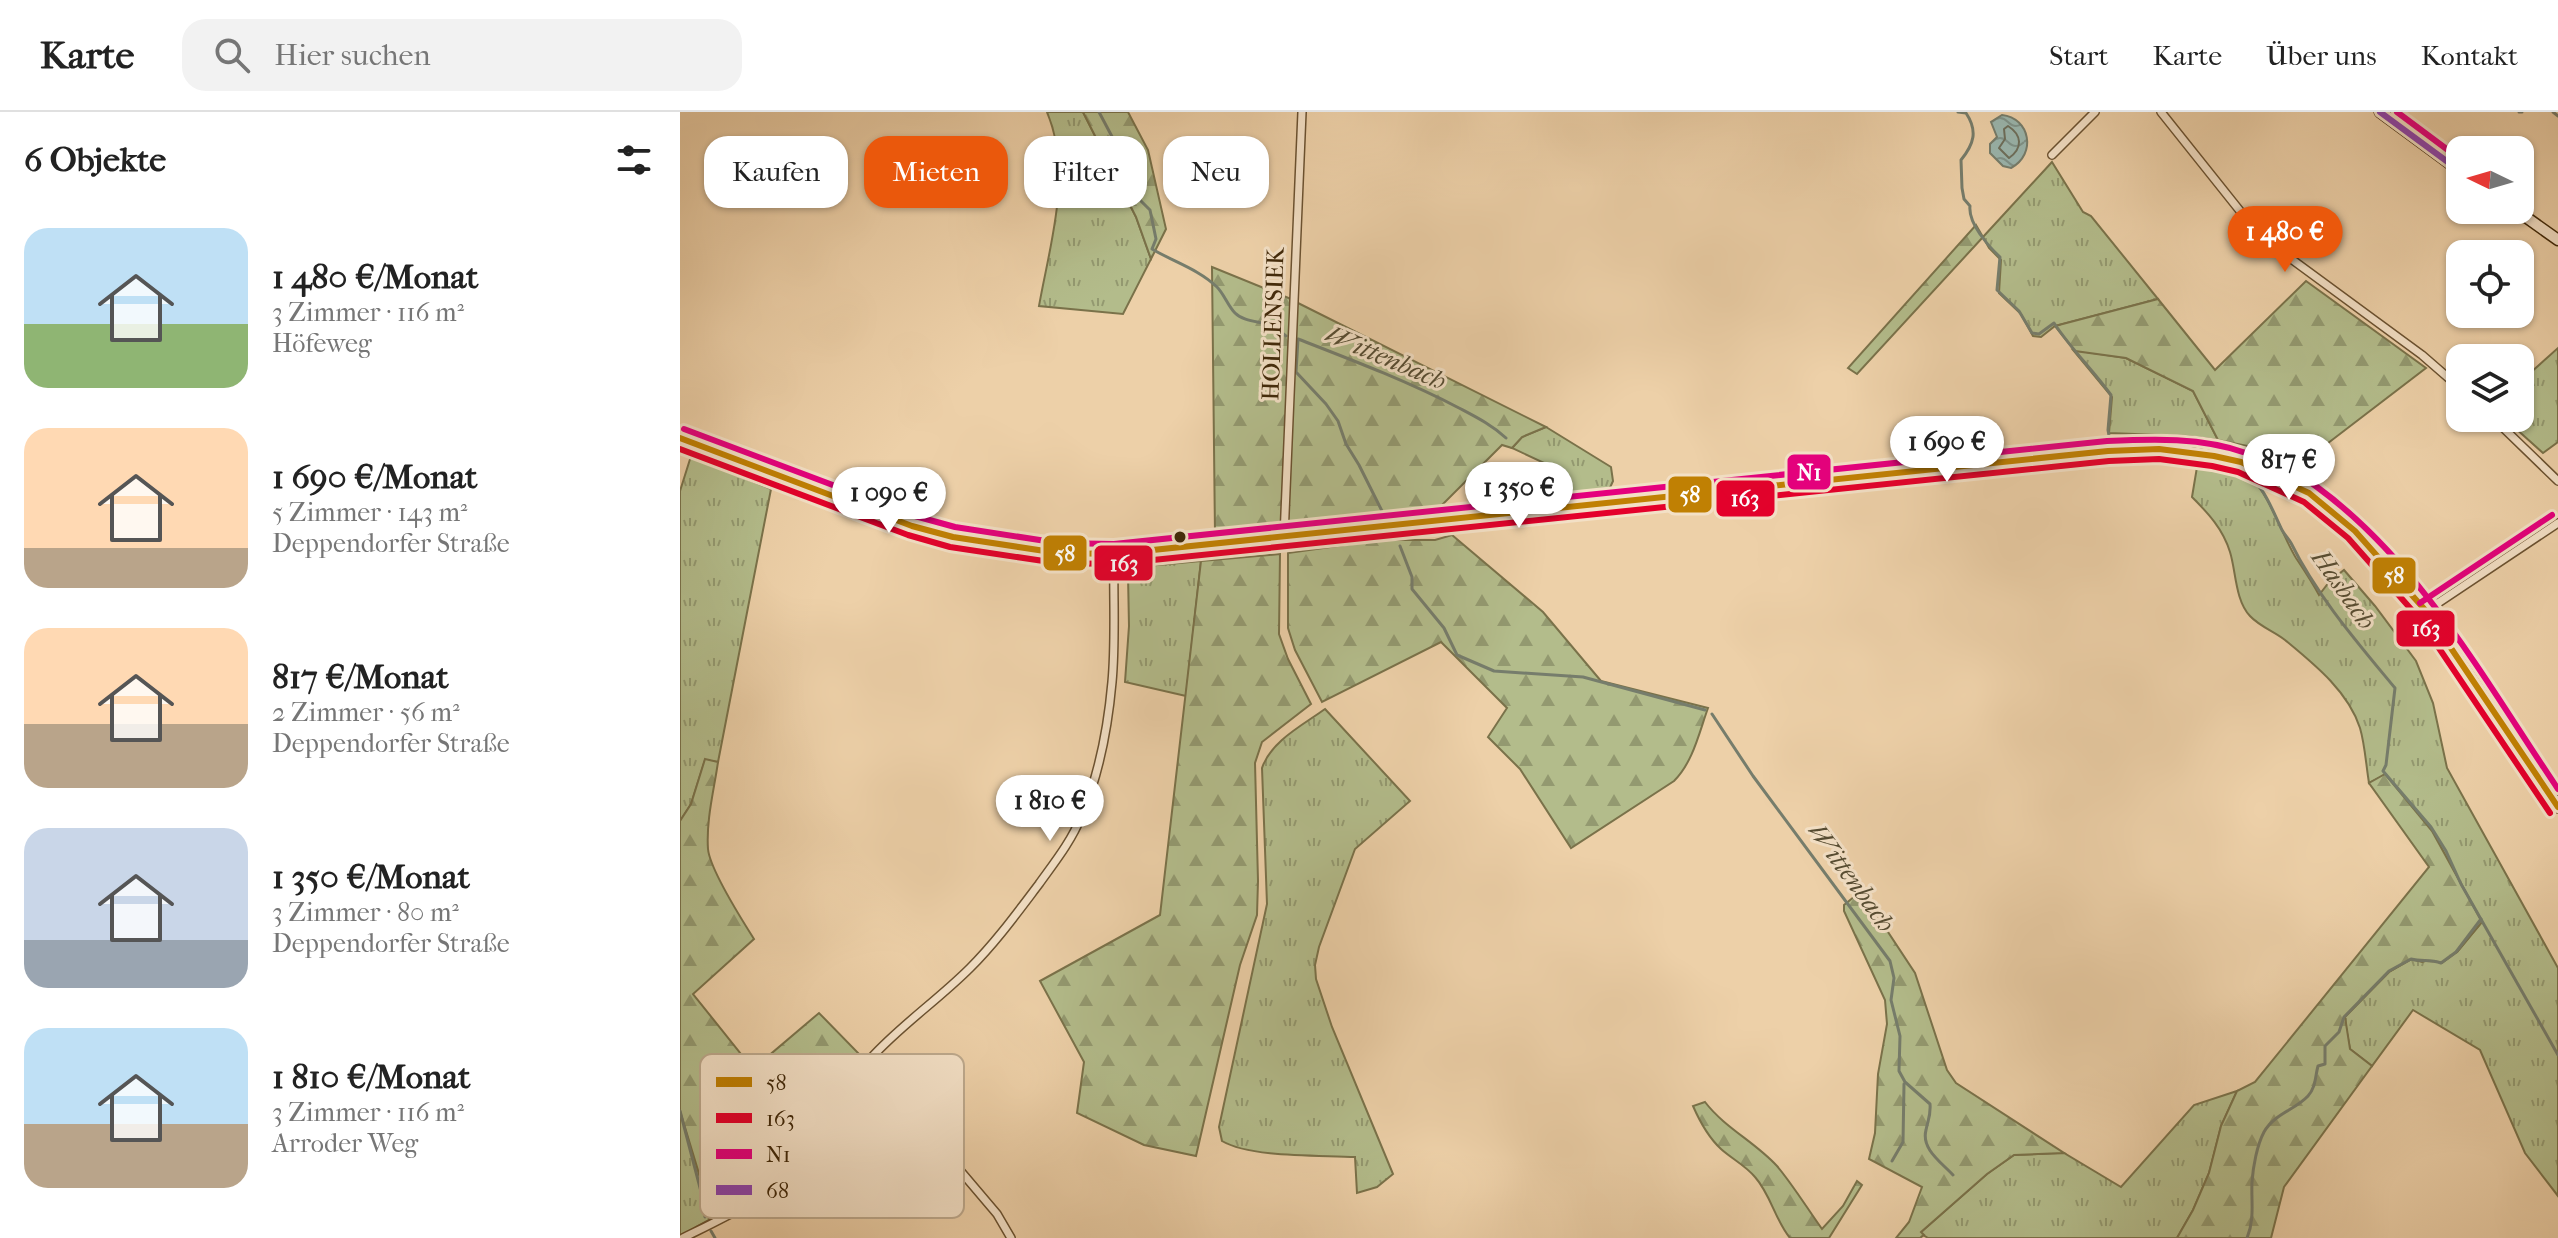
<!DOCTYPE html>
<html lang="de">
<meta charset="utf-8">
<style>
body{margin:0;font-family:"IM FELL French Canon",serif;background:#f2f2f2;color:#222;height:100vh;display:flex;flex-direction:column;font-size:30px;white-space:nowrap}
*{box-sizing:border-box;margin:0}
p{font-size:26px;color:#767676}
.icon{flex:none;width:44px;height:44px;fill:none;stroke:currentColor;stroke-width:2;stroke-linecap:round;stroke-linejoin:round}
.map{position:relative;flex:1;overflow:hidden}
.panel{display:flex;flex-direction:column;background:#fff;width:680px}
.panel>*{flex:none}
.top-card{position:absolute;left:24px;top:24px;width:760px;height:72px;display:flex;gap:16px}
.needle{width:52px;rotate:275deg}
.controls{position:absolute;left:1766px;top:24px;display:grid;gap:16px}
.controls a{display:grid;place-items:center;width:88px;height:88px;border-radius:16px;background:#fff;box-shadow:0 2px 6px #0004;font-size:40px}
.price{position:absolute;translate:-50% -68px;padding:0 18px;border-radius:28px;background:#fff;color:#222;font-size:26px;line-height:52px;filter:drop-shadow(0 2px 4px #0008)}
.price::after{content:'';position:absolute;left:50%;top:48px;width:24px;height:18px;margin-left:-12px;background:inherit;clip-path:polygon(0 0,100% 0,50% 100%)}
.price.current{background:#ea580c;color:#fff}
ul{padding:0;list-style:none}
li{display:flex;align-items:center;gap:24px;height:200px;padding:0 24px}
li span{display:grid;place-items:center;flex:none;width:224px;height:160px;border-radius:24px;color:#555}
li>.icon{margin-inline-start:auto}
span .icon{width:96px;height:96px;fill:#fffc;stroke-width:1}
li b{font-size:34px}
h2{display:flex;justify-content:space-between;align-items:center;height:96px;padding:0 24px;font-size:34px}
.chip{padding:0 28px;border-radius:24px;background:#fff;box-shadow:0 2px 6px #0004;font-size:28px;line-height:72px}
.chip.current{background:#ea580c;color:#fff}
header{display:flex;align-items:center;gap:48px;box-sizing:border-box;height:112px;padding:0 40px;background:#fff;border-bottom:2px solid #e0e0e0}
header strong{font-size:38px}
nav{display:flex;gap:44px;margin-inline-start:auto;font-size:28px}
.search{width:560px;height:72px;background:#f2f2f2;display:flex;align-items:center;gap:20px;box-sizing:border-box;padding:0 28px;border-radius:24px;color:#767676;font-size:30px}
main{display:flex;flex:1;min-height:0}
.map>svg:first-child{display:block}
</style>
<header>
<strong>Karte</strong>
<div class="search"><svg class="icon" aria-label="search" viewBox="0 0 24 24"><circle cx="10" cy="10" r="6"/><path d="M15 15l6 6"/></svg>Hier suchen</div>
<nav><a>Start</a><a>Karte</a><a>Über uns</a><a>Kontakt</a></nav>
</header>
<main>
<section class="panel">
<h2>6 Objekte<svg class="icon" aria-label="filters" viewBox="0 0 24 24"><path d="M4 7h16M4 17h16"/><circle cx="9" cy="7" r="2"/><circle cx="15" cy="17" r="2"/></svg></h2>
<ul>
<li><span style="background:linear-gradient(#bfe0f5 60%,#8fb573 0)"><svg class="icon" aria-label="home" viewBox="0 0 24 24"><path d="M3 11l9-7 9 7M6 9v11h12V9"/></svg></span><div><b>1 480 €/Monat</b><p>3 Zimmer · 116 m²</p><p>Höfeweg</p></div></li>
<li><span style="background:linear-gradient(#ffd9b3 75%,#b9a48a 0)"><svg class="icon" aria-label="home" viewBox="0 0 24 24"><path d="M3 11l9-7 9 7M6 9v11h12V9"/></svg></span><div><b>1 690 €/Monat</b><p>5 Zimmer · 143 m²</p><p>Deppendorfer Straße</p></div></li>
<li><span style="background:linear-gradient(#ffd9b3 60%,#b9a48a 0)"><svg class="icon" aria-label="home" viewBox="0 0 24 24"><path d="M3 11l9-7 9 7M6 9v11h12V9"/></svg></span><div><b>817 €/Monat</b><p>2 Zimmer · 56 m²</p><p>Deppendorfer Straße</p></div></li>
<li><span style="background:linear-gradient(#c9d6e8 70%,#9aa5b1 0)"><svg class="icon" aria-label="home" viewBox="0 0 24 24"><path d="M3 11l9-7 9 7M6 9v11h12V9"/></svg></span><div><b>1 350 €/Monat</b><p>3 Zimmer · 80 m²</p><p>Deppendorfer Straße</p></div></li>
<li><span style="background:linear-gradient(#bfe0f5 60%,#b9a48a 0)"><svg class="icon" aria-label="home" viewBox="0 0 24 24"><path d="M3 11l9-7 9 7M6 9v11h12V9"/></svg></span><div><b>1 810 €/Monat</b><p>3 Zimmer · 116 m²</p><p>Arroder Weg</p></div></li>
</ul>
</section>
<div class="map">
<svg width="1878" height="1126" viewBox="0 0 1878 1126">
<defs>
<pattern id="grass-tufts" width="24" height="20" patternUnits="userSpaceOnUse" patternTransform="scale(2)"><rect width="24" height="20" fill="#b3bc8b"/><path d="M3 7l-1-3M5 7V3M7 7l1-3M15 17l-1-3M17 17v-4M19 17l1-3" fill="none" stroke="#939970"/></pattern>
<pattern id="forest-firs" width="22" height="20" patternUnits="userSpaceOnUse" patternTransform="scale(2)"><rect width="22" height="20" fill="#b3bc8b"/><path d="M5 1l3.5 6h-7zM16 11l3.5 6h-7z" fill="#939970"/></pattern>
<pattern id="water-waves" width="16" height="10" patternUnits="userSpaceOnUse" patternTransform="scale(2)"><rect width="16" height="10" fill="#9ab6ae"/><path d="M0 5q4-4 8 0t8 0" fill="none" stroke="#7f948c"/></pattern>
</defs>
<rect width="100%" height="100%" fill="#edd0a8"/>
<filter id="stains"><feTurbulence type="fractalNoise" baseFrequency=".0025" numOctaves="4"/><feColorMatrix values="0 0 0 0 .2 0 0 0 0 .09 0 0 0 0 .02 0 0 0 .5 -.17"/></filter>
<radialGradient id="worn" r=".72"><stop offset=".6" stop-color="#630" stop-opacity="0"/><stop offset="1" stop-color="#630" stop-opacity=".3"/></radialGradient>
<!-- grass -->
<g fill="url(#grass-tufts)" stroke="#7a724a" stroke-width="2">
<path d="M 367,0 L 403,0 L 456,105 L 471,147 L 443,202 L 359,194 C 370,131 393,62 367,0 Z"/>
<polygon points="1372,50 1403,100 1411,104 1478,187 1375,214 1361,225 1353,224 1341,202 1319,181 1321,148 1309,136 1303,125"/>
<polygon points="1878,236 1878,330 1863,341 1824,306 1840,306 1840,270"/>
<polygon points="1393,238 1446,246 1513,279 1538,328 1507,324 1429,321 1432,285"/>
<polygon points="866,315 931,355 933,369 928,380 845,389 875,356 832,336 842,325"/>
<polygon points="11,344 91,377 38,650 25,648 11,692 0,709 0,379"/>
<path d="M 1517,355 C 1532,357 1559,356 1571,366 C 1588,380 1604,427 1616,446 C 1624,458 1632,470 1639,483 L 1650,469 L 1664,458 L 1695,494 L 1736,549 L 1753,591 L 1767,656 L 1878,856 L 1878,1084 L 1845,1041 L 1800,938 L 1733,898 L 1692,954 L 1670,937 L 1664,905 L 1709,860 L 1732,847 L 1742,850 L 1777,840 L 1802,810 L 1752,719 L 1705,663 L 1689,671 C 1686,653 1685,633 1680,616 C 1668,579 1634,552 1605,528 C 1595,520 1579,514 1570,504 C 1555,488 1556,459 1550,440 C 1543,417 1528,401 1512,385 Z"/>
<polygon points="521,449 506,584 445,570 449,514 448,463 456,463 456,455"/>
<path d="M 645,597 L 730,689 L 675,737 L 639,835 L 635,853 L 636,867 L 652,915 L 713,1062 L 697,1075 L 677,1081 L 675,1045 C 640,1043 571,1046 542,1029 L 539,1015 L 587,792 L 582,656 C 591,629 623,613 645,597 Z"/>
<polygon points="1557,979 1541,1014 1529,1061 1513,1098 1497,1126 1248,1126 1240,1121 1307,1062 1334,1043 1384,1041 1441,1075 1514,993"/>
<polygon points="0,999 27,1088 29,1108 0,1124"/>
</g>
<!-- forest -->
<g fill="url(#forest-firs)" stroke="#7a724a" stroke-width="2">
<polygon points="403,0 448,0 468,38 486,117 471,147 456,105"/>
<polygon points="1296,113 1303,125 1177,262 1168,256"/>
<polygon points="532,155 611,187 601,417 535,422"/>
<polygon points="1626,169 1746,256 1622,351 1607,349 1577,336 1538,328 1513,279 1446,246 1395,239 1375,214 1478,187 1535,258"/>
<polygon points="616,190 866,315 842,325 832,336 822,333 755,400 607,416"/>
<path d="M 772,423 L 863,500 L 921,569 L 1028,596 C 1019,621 1013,650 994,669 L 891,736 L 840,657 L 808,625 L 827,596 L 761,530 L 642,590 L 615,538 L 608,516 L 608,441 L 700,428 L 755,428 Z"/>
<polygon points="600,442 599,522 608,547 631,592 582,630 575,651 578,769 577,803 560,853 516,1044 464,1033 397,1001 404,950 360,869 480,803 521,449"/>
<path d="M 25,647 L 38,650 C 34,678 26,708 28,737 C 30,758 62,808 74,827 L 13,882 L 73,957 L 139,901 L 183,946 C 156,984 134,1039 98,1068 C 78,1084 52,1095 29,1108 L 27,1088 L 0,999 L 0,709 L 11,692 Z"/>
<path d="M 1705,662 L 1752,719 L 1802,810 L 1777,840 L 1762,851 C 1751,847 1742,851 1731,847 L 1709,860 L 1665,905 L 1670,937 L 1692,954 L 1604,1075 L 1591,1126 L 1497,1126 L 1513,1098 L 1529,1061 L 1541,1014 L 1557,979 L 1575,970 L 1749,755 L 1689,671 Z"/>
<polygon points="1175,784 1202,811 1235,861 1267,958 1276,971 1384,1041 1334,1043 1307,1062 1241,1120 1244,1123 1240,1126 1216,1126 1229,1110 1242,1075 1189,1047 1195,1021 1198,962 1207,912 1205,888 1164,799 1164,793"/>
<path d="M 1025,990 C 1045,1016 1075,1030 1097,1054 C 1113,1073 1127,1096 1142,1117 L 1163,1094 L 1177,1069 L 1182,1073 L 1149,1126 L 1110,1126 C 1095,1108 1091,1083 1075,1065 C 1065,1053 1052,1047 1041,1037 C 1028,1025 1020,1010 1013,994 Z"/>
</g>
<!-- water -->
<path fill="url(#water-waves)" stroke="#767d6c" stroke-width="2" d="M 1322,3 C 1350,6 1357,42 1331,56 L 1323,54 L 1310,41 L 1310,32 L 1317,25 L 1311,10 Z"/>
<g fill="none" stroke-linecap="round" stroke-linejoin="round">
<!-- shore -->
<path stroke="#6d6f5c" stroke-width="2" d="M 1328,14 C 1342,23 1343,36 1329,46 L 1319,36 L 1325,27 L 1324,17 Z"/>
<!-- stream -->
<g stroke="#767d6c" stroke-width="3">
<path d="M 419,0 L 437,34 L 459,87 L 470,98 L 476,127 L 472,137 C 494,150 518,157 537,175 C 544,182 548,194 555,201 C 565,211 585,209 597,216 C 600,218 603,222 606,224"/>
<path d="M 1278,0 L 1286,1 C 1298,19 1294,32 1281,48 L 1282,76 L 1284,87 L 1290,94 C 1288,111 1308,134 1320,145 L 1317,178 L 1339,199 L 1352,221 L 1359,222 L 1374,211 C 1391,237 1413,258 1431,283 L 1428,318 L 1431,335"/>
<polyline points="1839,0 1842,0"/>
<polyline points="1873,0 1878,4"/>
<path d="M 1432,343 L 1464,343 L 1558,358 C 1581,366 1591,395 1601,416 C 1603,421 1608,426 1611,431 C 1637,484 1677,530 1715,576 L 1706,653 L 1703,659 L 1751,715 L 1766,739 L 1781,772 L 1878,943"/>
<path d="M 703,401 L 679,353 L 666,332 L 658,309 L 646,292 L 616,260 L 618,227 C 672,248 727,269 779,296 C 796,305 812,313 826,326"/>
<polyline points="720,434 732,465 732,477 764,516 777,543 814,559 903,565 1025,598"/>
<path d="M 1032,602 L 1073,664 L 1210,849 L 1214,866 L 1211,888 L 1220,924 L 1219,959 L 1225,970 L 1250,992 C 1251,1003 1248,1008 1246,1018 C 1241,1037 1261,1050 1273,1063"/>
<polyline points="0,999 24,1091 25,1105"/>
<polyline points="1212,1049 1223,1030 1224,972"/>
<polyline points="31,1119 35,1126"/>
<path d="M 1567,1126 C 1575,1107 1571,1089 1572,1070 C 1573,1055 1577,1033 1584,1020 C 1594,1002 1615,998 1628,984 C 1636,975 1635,965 1638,954 L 1645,952 L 1645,934 L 1659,920 L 1664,905 L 1709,859 L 1731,847 C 1742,850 1750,847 1761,851 L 1776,840 L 1801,807"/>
</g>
<!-- street casing -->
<g stroke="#6b5231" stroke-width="10">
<g id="street">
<polyline points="1481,0 1580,124 1742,243 1780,276"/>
<polyline points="1372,43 1415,0"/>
<polyline points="1813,306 1878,369"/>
<polyline points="604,425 622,0"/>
<polyline points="1746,499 1878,411"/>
<polyline points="188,950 317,1102 331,1126"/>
<path d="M 3,1126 C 35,1110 95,1082 118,1057 C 148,1025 161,979 191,946 C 221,913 258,888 290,856 C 316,830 337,801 359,772 C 374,751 391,730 401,705 C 419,663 428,615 432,570 C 436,527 433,485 434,442"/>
</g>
</g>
<!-- secondary casing -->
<g stroke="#402809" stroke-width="13">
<g id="secondary">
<polyline points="1700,0 1780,59"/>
<polyline points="1836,98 1878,128"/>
<polyline points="0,326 232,414 273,425 321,434 378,441 434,442 489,438 1240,357 1428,339 1479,337 1534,344 1561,350 1629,381 1675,419 1711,457 1746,499 1878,695"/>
</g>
</g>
<!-- street -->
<use href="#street" stroke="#f3e0c6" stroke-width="7"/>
<!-- secondary -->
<use href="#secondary" stroke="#f3e0c6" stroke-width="10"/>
<!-- bus-1 casing -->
<g stroke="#f3e0c6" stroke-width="12">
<polyline id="bus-1" points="0,326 232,414 273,425 378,441 434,442 1428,339 1479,337 1534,344 1561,350 1629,381 1675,419 1746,499 1878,695"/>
</g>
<!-- bus-2 casing -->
<g stroke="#f3e0c6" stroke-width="12">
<polyline id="bus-2" points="0,337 228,423 270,435 377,451 434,452 1429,349 1479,347 1532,354 1558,360 1624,390 1668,426 1738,505 1870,701"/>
</g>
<!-- bus-3 casing -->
<g stroke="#f3e0c6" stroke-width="12">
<g id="bus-3">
<polyline points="1717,0 1780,47"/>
<path d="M 4,317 L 235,404 L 275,415 L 379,431 L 434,432 L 1427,329 C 1472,327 1522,325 1566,341 C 1584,348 1621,363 1637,375 C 1741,451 1807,572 1878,677"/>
<polyline points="1740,491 1872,403"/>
</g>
</g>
<!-- bus-4 casing -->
<g stroke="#f3e0c6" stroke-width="12">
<polyline id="bus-4" points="1700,0 1780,59"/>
</g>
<!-- bus-1 -->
<use href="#bus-1" stroke="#c08003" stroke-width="6"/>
<!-- bus-2 -->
<use href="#bus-2" stroke="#e4002b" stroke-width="6"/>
<!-- bus-3 -->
<use href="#bus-3" stroke="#e5007d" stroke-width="6"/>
<!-- bus-4 -->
<use href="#bus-4" stroke="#8e44ad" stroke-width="6"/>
</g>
<!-- markers -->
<circle fill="#402809" stroke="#f3e0c6" stroke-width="3" cx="500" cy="425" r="7"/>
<g text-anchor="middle" stroke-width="6" stroke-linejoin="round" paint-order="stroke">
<!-- street labels -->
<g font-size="24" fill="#402809" stroke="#f3e0c6">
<text transform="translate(593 212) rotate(-88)" y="8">HOLLENSIEK</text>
</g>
<!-- water labels -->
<g font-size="26" font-style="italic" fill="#564c32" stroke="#f3e0c6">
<text transform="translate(706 245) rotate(23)" y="9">Wittenbach</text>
<text transform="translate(1664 477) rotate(55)" y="9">Hasbach</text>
<text transform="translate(1172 765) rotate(54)" y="9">Wittenbach</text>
</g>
</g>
<!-- legend -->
<rect x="20" y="942" width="264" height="164" rx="12" fill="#f3e0c6" stroke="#bda98d" stroke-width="2"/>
<rect x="36" y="965" width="36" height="10" fill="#c08003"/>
<rect x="36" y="1001" width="36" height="10" fill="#e4002b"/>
<rect x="36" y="1037" width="36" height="10" fill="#e5007d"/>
<rect x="36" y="1073" width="36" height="10" fill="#8e44ad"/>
<g font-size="22" fill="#402809">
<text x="86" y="978">58</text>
<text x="86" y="1014">163</text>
<text x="86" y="1050">N1</text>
<text x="86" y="1086">68</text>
</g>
<g stroke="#f3e0c6" stroke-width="3">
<rect x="1106" y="341" width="46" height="38" rx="8" fill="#e5007d"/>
<rect x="987" y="363" width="46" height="39" rx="8" fill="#c08003"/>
<rect x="1035" y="367" width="61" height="39" rx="8" fill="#e4002b"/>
<rect x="362" y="422" width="46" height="38" rx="8" fill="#c08003"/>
<rect x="413" y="432" width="61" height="38" rx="8" fill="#e4002b"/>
<rect x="1691" y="444" width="46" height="39" rx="8" fill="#c08003"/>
<rect x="1715" y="497" width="61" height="39" rx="8" fill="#e4002b"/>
</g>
<g font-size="22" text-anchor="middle" font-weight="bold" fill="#fff">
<text x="1129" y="368">N1</text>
<text x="1010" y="390">58</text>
<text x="1065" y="394">163</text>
<text x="385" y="449">58</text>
<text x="444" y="459">163</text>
<text x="1714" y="471">58</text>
<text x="1746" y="524">163</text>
</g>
<rect width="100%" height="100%" filter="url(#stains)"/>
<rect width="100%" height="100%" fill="url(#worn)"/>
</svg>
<div class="controls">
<a><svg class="needle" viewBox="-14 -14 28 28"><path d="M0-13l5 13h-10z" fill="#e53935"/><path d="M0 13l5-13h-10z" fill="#767676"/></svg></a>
<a><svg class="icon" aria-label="locate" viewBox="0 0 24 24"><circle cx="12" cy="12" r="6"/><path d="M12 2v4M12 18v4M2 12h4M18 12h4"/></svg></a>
<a><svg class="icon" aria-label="layers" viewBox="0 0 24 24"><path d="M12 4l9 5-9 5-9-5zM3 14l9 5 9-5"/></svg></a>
</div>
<b class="price current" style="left:1605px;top:162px">1 480 €</b>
<b class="price" style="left:1267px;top:372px">1 690 €</b>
<b class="price" style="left:1609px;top:390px">817 €</b>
<b class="price" style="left:839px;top:418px">1 350 €</b>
<b class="price" style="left:209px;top:423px">1 090 €</b>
<b class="price" style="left:370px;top:731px">1 810 €</b>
<div class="top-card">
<a class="chip">Kaufen</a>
<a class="chip current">Mieten</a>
<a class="chip">Filter</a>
<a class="chip">Neu</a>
</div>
</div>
</main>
